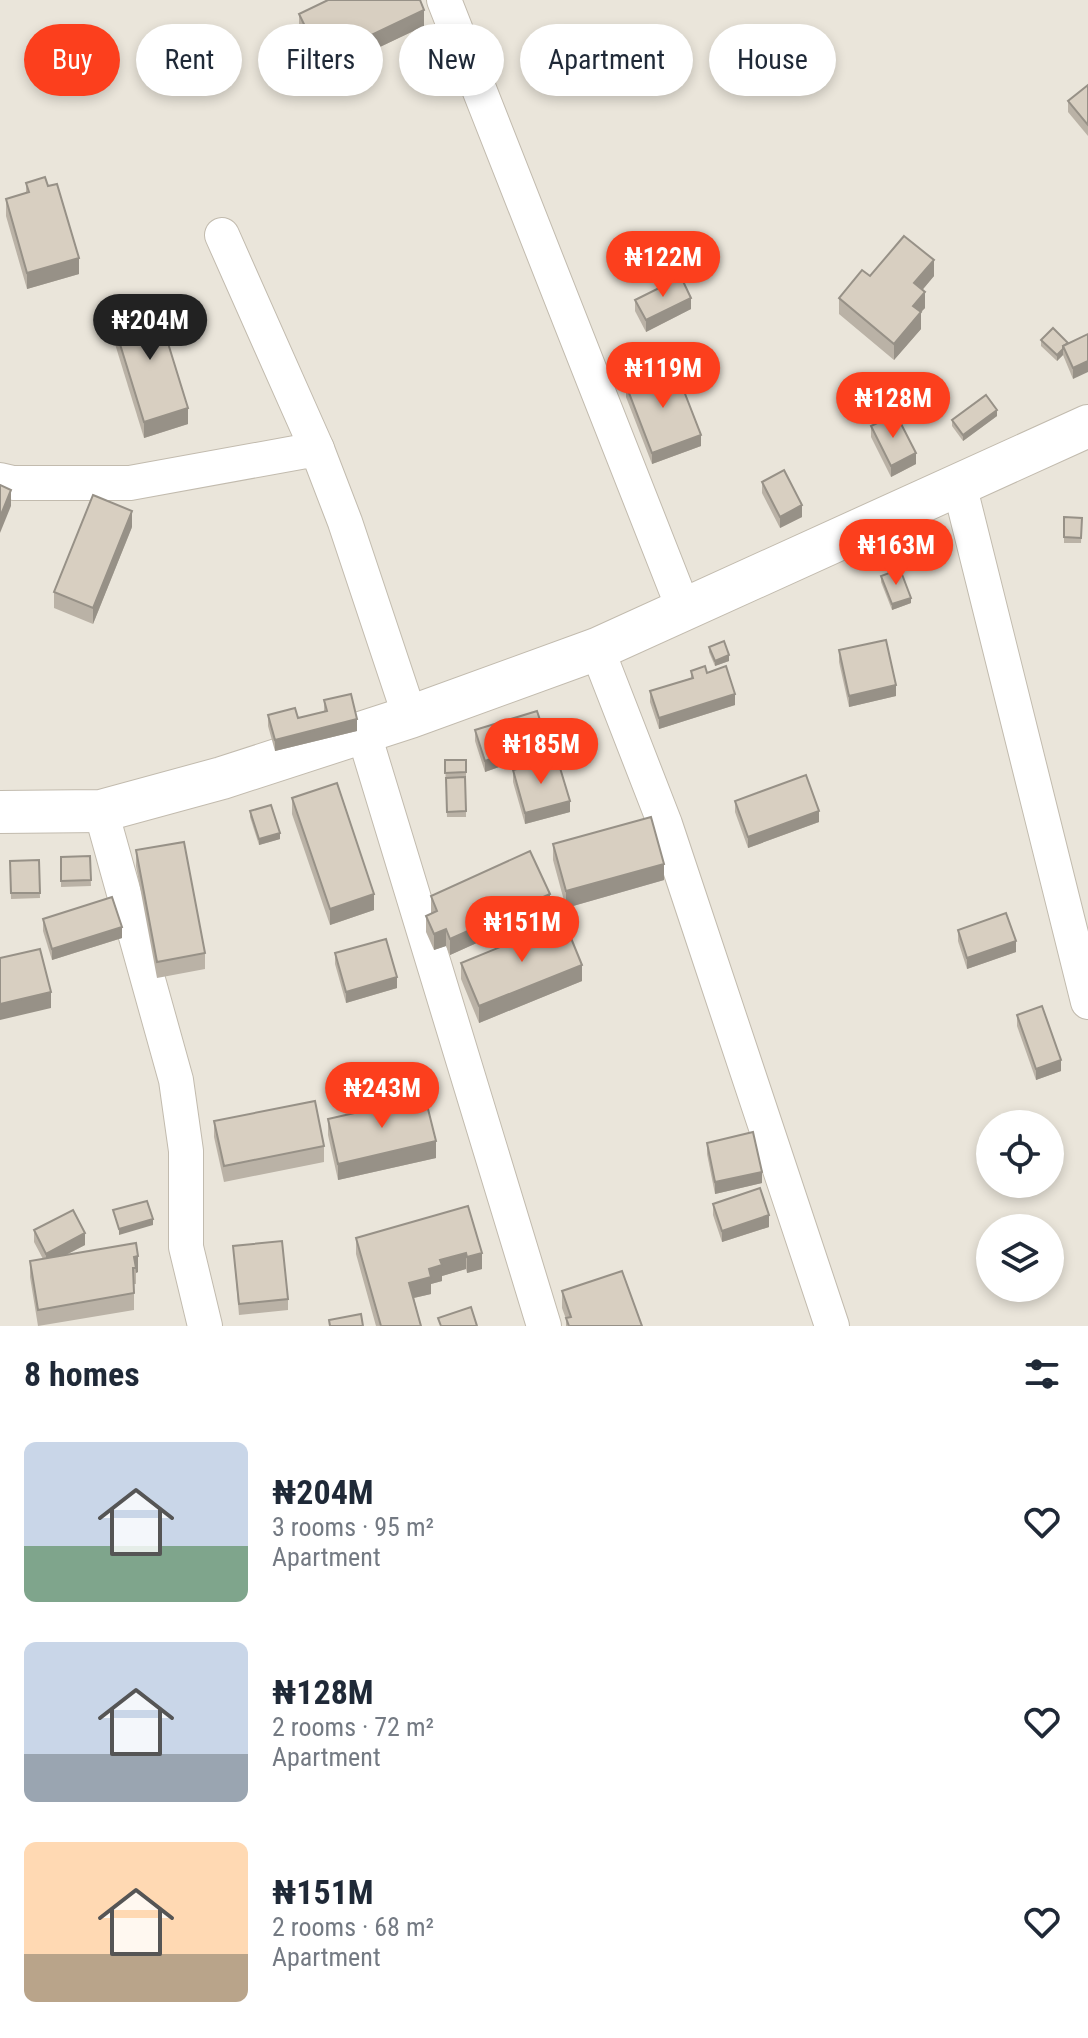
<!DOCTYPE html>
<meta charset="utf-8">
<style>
body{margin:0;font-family:"Roboto Condensed",sans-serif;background:#f2f2f3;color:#1f2937;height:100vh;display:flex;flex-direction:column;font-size:30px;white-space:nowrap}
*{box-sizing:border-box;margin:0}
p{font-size:26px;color:#747a83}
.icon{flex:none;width:44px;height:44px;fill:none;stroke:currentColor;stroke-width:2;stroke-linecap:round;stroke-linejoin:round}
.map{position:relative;height:1326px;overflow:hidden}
.details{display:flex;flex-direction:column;background:#fff;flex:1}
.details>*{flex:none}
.hud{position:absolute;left:24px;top:24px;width:1040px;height:72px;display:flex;gap:16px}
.buttons{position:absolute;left:976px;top:1110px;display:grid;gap:16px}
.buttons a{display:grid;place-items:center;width:88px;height:88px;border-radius:50%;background:#fff;box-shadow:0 4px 12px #0003;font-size:40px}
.price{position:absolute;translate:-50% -68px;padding:0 18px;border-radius:28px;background:#fc3f1d;color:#fff;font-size:26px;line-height:52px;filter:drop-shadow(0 2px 4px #0008)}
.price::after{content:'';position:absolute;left:50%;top:48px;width:24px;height:18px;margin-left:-12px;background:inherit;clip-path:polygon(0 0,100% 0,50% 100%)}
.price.current{background:#222;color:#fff}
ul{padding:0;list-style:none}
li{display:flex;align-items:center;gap:24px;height:200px;padding:0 24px}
li span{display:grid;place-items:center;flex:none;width:224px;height:160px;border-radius:12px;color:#555}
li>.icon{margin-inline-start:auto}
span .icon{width:96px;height:96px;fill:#fffc;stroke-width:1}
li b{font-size:34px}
h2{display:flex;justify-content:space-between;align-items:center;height:96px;padding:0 24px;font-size:34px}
.tag{padding:0 28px;border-radius:36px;background:#fff;box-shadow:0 4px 12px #0003;font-size:28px;line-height:72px}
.tag.current{background:#fc3f1d;color:#fff}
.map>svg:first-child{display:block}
</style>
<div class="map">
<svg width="1088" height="1326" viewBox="0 0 1088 1326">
<rect width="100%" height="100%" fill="#f6f3ec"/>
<!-- residential -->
<path fill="#eae5da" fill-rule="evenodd" d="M 0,0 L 1088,0 L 1088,1326 L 0,1326 ZM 990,1124 L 1050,1124 L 1050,1184 L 990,1184 ZM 990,1228 L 1050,1228 L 1050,1288 L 990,1288 Z"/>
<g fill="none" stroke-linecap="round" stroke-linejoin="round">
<!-- minor casing -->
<g stroke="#c2bbae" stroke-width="36">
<g id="minor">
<polyline points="444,0 684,610"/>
<polyline points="222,235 317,449"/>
<polyline points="0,480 13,483 130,483 317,449 345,522 410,717"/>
<polyline points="959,484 1088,1002"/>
<polyline points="597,649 665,824 832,1326"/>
<polyline points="363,731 544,1326"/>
<polyline points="101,811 176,1080 186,1151 186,1247 205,1326"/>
</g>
</g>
<!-- tertiary casing -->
<g stroke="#c2bbae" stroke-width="44">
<polyline id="tertiary" points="0,812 101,811 222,778 410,717 597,649 1088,426"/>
</g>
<!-- minor -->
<use href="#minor" stroke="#fff" stroke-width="34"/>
<!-- tertiary -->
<use href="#tertiary" stroke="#fff" stroke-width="42"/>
</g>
<!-- wall -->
<g fill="#bab2a6">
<polygon points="299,14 424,26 321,75 299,30"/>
<polygon points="1088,85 1088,136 1068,112 1068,101"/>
<polygon points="26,183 48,186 79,274 27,289 6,216 6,199 26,193"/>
<polygon points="870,276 934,276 922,290 925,308 921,312 921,329 894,360 839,314 839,298"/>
<polygon points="635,300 691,309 646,332 635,311"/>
<polygon points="111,315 188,424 144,438 111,331"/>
<polygon points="1088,334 1073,379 1063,355 1057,361 1041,346 1041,340 1068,343"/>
<polygon points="626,385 701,446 652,464 626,397"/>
<polygon points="997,416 963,441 952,426 952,420"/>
<polygon points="871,426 916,464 891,477 871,437"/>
<polygon points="762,482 802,517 780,528 762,493"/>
<polygon points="1064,517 1082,518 1081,543 1064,543"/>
<polygon points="132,527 93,624 54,608 54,592"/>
<polygon points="881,576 911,603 892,610 881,582"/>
<polygon points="709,647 729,661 715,666 709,652"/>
<polygon points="839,650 896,696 849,707 839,662"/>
<polygon points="691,671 735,705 659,729 650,702 650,691 691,678"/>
<polygon points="324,700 357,731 275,751 268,726 268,715 298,718 324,712"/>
<polygon points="475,730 545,747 499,761 499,767 485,772 475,741"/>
<polygon points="445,760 466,760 466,817 447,817"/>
<polygon points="513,770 570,812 525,824 513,782"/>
<polygon points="292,798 374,910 330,925 292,814"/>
<polygon points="735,801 819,822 748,848 735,812"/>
<polygon points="250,811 280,839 259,845 250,817"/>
<polygon points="553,844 664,880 566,908 553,860"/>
<polygon points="136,850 205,953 205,969 157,978 136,866"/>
<polygon points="90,856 91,886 61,887 61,857"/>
<polygon points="39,860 40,898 11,899 10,861"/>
<polygon points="431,896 550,910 450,955 446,946 434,950 426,932 426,916 431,914"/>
<polygon points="43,919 122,938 52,960 43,931"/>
<polygon points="958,930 1016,952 967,969 958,941"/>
<polygon points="335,953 397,988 346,1003 335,964"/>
<polygon points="461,963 582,981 479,1023 461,979"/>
<polygon points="1017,1015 1061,1071 1036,1080 1017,1026"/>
<polygon points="328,1119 436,1158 338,1180 328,1135"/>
<polygon points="214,1121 324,1146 324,1162 224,1182 214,1137"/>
<polygon points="707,1143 762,1183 715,1194 707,1154"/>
<polygon points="713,1204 769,1227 722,1242 713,1215"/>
<polygon points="468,1206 482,1269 467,1273 466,1269 442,1276 442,1281 431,1284 431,1294 414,1298 421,1326 376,1326 356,1254 356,1238"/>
<polygon points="34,1230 85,1245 66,1255 136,1243 138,1272 136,1273 136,1284 134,1284 134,1310 38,1326 30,1277 30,1261 43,1259 34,1242"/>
<polygon points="233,1246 288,1299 288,1310 239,1315"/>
<polygon points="562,1291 642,1326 566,1326 566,1319 562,1308"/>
</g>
<!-- shaded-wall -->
<g fill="#979187">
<polygon points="424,10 424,26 321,75 321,59"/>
<polygon points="79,258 79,274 27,289 27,273"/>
<polygon points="934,260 934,276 914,300 914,283"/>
<polygon points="925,292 925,308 921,312 921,329 894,360 894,344 913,306"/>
<polygon points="691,298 691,309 646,332 646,320"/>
<polygon points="1063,349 1063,355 1057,361 1057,355"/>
<polygon points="1088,361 1088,372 1073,379 1073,368"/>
<polygon points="188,408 188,424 144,438 144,422"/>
<polygon points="997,410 997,416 963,441 963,435"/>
<polygon points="701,435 701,446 652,464 652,453"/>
<polygon points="916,453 916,464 891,477 891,466"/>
<polygon points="11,490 11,506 0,533 0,517"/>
<polygon points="802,505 802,517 780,528 780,517"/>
<polygon points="132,511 132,527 93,624 93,608"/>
<polygon points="911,598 911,603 892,610 892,604"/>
<polygon points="729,655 729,661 715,666 715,661"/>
<polygon points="896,685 896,696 849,707 849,696"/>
<polygon points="735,694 735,705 659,729 659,718"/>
<polygon points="357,719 357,731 275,751 275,740"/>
<polygon points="545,735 545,747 499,761 499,767 485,772 485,761 497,750"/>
<polygon points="570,801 570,812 525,824 525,813"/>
<polygon points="819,811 819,822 748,848 748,837"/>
<polygon points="280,833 280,839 259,845 259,839"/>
<polygon points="664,864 664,880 566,908 566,891"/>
<polygon points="374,894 374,910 330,925 330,909"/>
<polygon points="550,894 550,910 450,955 450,939"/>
<polygon points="122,927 122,938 52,960 52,949"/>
<polygon points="446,929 446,946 434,950 434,934"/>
<polygon points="1016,941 1016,952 967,969 967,958"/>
<polygon points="582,965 582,981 479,1023 479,1006"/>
<polygon points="397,977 397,988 346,1003 346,992"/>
<polygon points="51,992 51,1008 0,1020 0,1004"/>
<polygon points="1061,1060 1061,1071 1036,1080 1036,1069"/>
<polygon points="436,1141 436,1158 338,1180 338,1164"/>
<polygon points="762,1172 762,1183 715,1194 715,1182"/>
<polygon points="769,1215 769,1227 722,1242 722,1231"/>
<polygon points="153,1219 153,1225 119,1235 119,1229"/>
<polygon points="85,1233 85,1245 46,1265 46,1254"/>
<polygon points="466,1253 466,1269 442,1276 442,1281 431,1284 431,1294 409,1299 409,1283 440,1260"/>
<polygon points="482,1253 482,1269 467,1273 467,1257"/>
<polygon points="138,1256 138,1272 136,1273 134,1257"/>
</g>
<!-- building -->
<g fill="#d8cfc1" stroke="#979187" stroke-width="2">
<polygon points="328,0 420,0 424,10 321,59 299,14"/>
<polygon points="1088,85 1088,125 1068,101"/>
<polygon points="45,177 48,186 57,184 79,258 27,273 6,199 29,192 26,183"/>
<polygon points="904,236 934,260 914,283 925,292 913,306 921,312 894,344 839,298 862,270 870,276"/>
<polygon points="681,277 691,298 646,320 635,300"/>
<polygon points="155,301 188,408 144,422 111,315"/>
<polygon points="1053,328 1068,343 1063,346 1063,349 1057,355 1041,340"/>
<polygon points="1088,334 1088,361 1073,368 1063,346"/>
<polygon points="675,368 701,435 652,453 626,385"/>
<polygon points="986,395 997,410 963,435 952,420"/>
<polygon points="896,414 916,453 891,466 871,426"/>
<polygon points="784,470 802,505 780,517 762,482"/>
<polygon points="0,485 11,490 0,517"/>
<polygon points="93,495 132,511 93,608 54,592"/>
<polygon points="1064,517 1082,518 1081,538 1064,537"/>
<polygon points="900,569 911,598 892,604 881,576"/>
<polygon points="886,640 896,685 849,696 839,650"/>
<polygon points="724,641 729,655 715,661 709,647"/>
<polygon points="705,666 707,673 726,666 735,694 659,718 650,691 693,678 691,671"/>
<polygon points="351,694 357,719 275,740 268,715 295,708 298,718 327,711 324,700"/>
<polygon points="537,711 545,735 497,750 499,756 485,761 475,730"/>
<polygon points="557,758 570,801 525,813 513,770"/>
<polygon points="445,760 466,760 466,772 445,773"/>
<polygon points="806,775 819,811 748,837 735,801"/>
<polygon points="465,777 466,811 447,812 446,778"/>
<polygon points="337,783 374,894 330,909 292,798"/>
<polygon points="271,805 280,833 259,839 250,811"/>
<polygon points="651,817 664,864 566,891 553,844"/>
<polygon points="184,842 205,953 157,962 136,850"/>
<polygon points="530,851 550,894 450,939 446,929 434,934 426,916 437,911 431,896"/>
<polygon points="90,856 91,880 61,881 61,857"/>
<polygon points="39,860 40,893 11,893 10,861"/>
<polygon points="112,897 122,927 52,949 43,919"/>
<polygon points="1006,913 1016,941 967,958 958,930"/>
<polygon points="564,921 582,965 479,1006 461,963"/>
<polygon points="386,939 397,977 346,992 335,953"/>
<polygon points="40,949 51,992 0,1004 0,958"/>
<polygon points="1042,1006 1061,1060 1036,1069 1017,1015"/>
<polygon points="425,1097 436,1141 338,1164 328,1119"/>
<polygon points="315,1101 324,1146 224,1166 214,1121"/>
<polygon points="753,1132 762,1172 715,1182 707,1143"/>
<polygon points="760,1188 769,1215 722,1231 713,1204"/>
<polygon points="147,1201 153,1219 119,1229 113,1210"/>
<polygon points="468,1206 482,1253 467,1257 466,1253 440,1260 442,1265 429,1269 431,1277 409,1283 421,1326 381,1326 356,1238"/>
<polygon points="73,1210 85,1233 46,1254 34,1230"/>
<polygon points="282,1241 288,1299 239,1304 233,1246"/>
<polygon points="136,1243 138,1256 134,1257 136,1268 133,1268 134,1293 38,1310 30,1261"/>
<polygon points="622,1271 642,1326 569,1326 566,1318 571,1317 562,1291"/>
<polygon points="471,1307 477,1326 441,1326 438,1318"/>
<polygon points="361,1314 363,1326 330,1326 329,1320"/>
</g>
</svg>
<div class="buttons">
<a><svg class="icon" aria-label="locate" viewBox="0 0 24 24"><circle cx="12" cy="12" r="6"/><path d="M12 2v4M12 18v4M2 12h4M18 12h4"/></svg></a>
<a><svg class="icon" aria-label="layers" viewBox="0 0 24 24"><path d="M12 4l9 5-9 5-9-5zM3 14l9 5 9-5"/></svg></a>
</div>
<b class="price" style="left:663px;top:299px">₦122M</b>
<b class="price current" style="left:150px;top:362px">₦204M</b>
<b class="price" style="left:663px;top:410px">₦119M</b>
<b class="price" style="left:893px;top:440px">₦128M</b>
<b class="price" style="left:896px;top:587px">₦163M</b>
<b class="price" style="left:541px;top:786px">₦185M</b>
<b class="price" style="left:522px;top:964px">₦151M</b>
<b class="price" style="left:382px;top:1130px">₦243M</b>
<div class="hud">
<a class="tag current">Buy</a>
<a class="tag">Rent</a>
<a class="tag">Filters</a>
<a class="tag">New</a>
<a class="tag">Apartment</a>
<a class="tag">House</a>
</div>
</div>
<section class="details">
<h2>8 homes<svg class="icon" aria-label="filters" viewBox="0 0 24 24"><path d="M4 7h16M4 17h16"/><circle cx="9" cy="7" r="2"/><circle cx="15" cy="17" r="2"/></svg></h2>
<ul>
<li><span style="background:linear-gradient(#c9d6e8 65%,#7fa58c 0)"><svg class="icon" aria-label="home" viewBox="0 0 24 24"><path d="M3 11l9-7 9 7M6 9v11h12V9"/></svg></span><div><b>₦204M</b><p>3 rooms · 95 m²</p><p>Apartment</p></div><svg class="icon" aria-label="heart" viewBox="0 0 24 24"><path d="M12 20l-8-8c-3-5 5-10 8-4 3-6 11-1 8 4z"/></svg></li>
<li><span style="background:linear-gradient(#c9d6e8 70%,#9aa5b1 0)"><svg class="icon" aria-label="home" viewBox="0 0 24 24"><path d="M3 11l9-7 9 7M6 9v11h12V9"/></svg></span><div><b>₦128M</b><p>2 rooms · 72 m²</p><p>Apartment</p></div><svg class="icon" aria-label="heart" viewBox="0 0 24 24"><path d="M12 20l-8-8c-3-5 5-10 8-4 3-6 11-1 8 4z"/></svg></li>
<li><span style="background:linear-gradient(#ffd9b3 70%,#b9a48a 0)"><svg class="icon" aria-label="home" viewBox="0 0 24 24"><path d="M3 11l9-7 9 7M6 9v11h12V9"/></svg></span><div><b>₦151M</b><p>2 rooms · 68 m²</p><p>Apartment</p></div><svg class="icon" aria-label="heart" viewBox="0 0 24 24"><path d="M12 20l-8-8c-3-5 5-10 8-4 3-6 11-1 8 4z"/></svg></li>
</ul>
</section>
